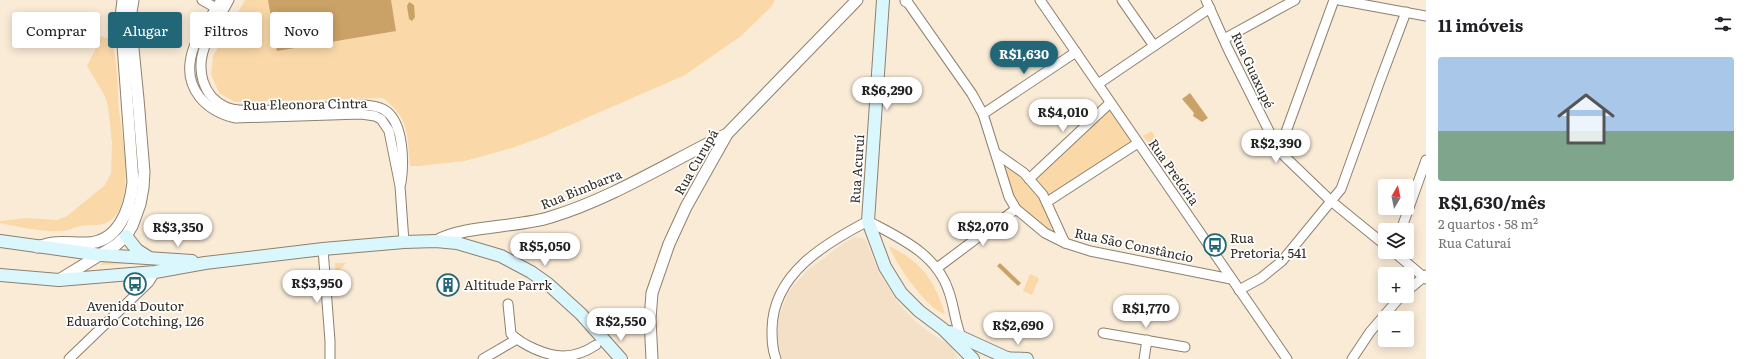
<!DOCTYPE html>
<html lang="pt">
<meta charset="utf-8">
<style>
body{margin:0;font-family:Literata,serif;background:#f2f2f2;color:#202124;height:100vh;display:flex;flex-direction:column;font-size:15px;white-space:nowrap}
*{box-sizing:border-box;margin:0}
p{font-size:13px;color:#757577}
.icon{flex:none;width:22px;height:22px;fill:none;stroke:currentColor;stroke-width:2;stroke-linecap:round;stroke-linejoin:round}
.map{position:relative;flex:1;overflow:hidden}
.drawer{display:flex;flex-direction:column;background:#fff;width:320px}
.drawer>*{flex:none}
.banner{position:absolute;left:12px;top:12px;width:380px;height:36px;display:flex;gap:8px}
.needle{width:26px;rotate:9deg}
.fabs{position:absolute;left:1378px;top:179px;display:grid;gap:8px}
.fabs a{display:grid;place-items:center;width:36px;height:36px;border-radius:4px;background:#fff;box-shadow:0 2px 10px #0003;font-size:20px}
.price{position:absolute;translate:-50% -34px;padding:0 9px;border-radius:14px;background:#fff;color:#222;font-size:13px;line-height:26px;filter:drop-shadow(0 1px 2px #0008)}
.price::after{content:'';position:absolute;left:50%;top:24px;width:12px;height:9px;margin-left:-6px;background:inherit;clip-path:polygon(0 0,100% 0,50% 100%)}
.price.active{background:#226778;color:#fff}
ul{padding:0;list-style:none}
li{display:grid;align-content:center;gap:8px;height:212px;padding:0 12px}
li span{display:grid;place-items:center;height:124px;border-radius:4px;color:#555}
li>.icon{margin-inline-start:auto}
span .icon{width:72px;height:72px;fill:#fffc;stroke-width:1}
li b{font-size:17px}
h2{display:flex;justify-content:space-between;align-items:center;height:48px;padding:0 12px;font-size:17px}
.pill{padding:0 14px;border-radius:4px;background:#fff;box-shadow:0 2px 10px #0003;font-size:14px;line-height:36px}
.pill.active{background:#226778;color:#fff}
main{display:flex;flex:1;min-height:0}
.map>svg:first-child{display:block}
</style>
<main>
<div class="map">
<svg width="1426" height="359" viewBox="0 0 1426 359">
<rect width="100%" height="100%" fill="#faebd7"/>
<!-- built -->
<polygon fill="#f3e0c6" points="855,237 865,239 880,275 899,304 915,321 933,335 951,346 957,357 956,359 782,359 778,340 778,320 788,292 808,270 844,243"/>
<!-- green -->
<g fill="#fad8a8">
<path d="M 245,0 L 775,0 L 771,7 L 741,36 L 685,75 L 545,136 L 512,148 L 465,161 L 418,166 L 410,166 C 407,134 410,119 383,98 L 235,102 L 219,93 L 211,74 L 213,56 Z"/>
<path d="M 101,36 L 110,39 C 120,62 116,92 120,117 C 123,143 135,202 111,220 C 103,227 91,224 81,226 C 74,227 68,231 61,231 C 41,232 19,227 0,223 L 0,221 L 27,218 L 57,220 L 67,216 L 105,185 L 111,173 L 112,143 L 108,107 L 105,96 L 87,66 L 99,42 Z"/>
<polygon points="1110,106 1134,143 1048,200 1032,179"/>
<polygon points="1151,131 1157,139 1149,144 1143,136"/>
<polygon points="1157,145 1163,154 1160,161 1152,148"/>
<polygon points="999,157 1024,175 1042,196 1063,241 1046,232 1014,203"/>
<polygon points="1175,165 1177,169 1174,177 1186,194 1184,195 1167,171"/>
<path d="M 889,246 C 922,262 934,280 945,314 C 928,311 895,263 889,246 Z"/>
<polygon points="107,259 148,263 100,265"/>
<polygon points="335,263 346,263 336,275"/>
<polygon points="1030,274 1039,278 1032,295 1023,291"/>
</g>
<!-- water -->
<g fill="#caa267">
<polygon points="268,0 391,0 396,31 277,51"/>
<polygon points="409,2 414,5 415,17 412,21 409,19 407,6"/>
<polygon points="1190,93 1208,118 1202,122 1193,116 1194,113 1182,99"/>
<polygon points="1000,263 1021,283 1018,286 997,266"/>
</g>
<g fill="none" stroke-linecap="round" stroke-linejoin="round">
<!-- minor casing -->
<g stroke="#8d806e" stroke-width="11">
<g id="minor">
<polyline points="202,0 216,8"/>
<path d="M 221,0 C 211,17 195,37 191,57 C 184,89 206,111 235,118 L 361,114 L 375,116 L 381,119 L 389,131 L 400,186 L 404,242"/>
<path d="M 229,0 C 221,15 211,30 205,46 C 196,69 202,96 226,107 C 234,111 244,110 253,111 L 365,105 C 372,106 380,106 386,111 C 404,124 404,163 401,183"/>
<polyline points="906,0 972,94 983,114 1009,197 1016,209 1027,218 1045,233 1065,243 1090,251 1231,279"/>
<polyline points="1040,0 1287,359"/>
<polyline points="1122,0 1154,46"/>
<polyline points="1206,0 1228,49 1279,151 1331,201 1385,245"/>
<polyline points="1339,0 1426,16"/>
<polyline points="1224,39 1295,0"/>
<polyline points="1098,84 1210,8"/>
<polyline points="983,114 1076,52"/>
<polyline points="1279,151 1334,0"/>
<polyline points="997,154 1024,173 1043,195 1065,243"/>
<polyline points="1029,179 1110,103"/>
<polyline points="1047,202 1138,143"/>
<polyline points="1401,230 1426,160"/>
<polyline points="323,249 330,341 330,359"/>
<polyline points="1394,252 1426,279"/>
<polyline points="937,268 1016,209"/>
<polyline points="1239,290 1261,278 1282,261 1341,189 1380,81 1406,12"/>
<polyline points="1407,291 1426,275"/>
<path d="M 508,304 L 511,334 C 523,345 546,356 563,356 C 574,356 587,351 596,345"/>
<polyline points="1103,333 1185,347"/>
<polyline points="69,359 149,282 155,272"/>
<polyline points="483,359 517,339"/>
<path d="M 776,359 C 772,349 772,339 772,329 C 773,274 824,244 868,221 C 900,238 937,254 949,292 C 954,306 955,322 961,337"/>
<polyline points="1144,359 1147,340"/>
<polyline points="1352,359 1370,332 1401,296"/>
</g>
</g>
<!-- tertiary casing -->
<g stroke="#8d806e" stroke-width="13">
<g id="tertiary">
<polyline points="906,0 906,1"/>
<path d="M 436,241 C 464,225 517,228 551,217 C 613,198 669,162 727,134"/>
<path d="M 37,247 C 58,240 65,243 86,243 C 118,243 130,210 133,182 L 121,17 L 123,0"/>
<polyline points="59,280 116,245 126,236 132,226 140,204 143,188 144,172 138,99 130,18 133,0"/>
<polyline points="652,359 650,319 652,293 669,244 686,207 709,166 727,134 857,0"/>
</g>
</g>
<!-- secondary casing -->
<g stroke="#8d806e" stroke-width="14">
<g id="secondary">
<polyline points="883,0 868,221 885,267 901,293 919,311 943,329 973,359"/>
<polyline points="126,236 137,250 148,257"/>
<polyline points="0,241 101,255 192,261"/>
<polyline points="0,275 59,280 155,272 205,263 323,249 404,242 436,241 457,243 501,256 531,272 548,284 581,314 621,359"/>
<polyline points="950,332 1007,358"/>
<polyline points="1000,358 1027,359"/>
</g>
</g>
<!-- minor -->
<use href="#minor" stroke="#fff" stroke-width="9"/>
<!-- tertiary -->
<use href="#tertiary" stroke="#fff" stroke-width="11"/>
<!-- secondary -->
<use href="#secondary" stroke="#dbf7fe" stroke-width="12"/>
</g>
<!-- icons -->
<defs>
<g id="bus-ring" transform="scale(1.15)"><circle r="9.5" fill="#fff" stroke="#226778" stroke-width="1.5"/><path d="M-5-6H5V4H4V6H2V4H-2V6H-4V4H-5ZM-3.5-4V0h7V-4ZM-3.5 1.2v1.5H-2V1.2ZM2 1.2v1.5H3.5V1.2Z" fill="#226778"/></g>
<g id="building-ring" transform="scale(1.15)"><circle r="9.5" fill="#fff" stroke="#226778" stroke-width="1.5"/><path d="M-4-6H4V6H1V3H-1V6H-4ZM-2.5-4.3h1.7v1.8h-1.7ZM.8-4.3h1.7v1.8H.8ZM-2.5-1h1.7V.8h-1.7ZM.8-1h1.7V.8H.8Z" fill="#226778"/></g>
</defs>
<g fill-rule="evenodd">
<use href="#bus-ring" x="1215" y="245"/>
<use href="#bus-ring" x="135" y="284"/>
<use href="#building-ring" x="448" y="285"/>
</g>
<g text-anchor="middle" stroke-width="3.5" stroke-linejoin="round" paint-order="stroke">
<!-- street labels -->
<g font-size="13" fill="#312c24" stroke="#fff">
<text transform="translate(1253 70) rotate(65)" y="5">Rua Guaxupé</text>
<text transform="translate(305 104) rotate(-1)" y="5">Rua Eleonora Cintra</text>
<text transform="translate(696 162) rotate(-60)" y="5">Rua Curupá</text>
<text transform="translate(857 169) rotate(-86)" y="5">Rua Acuruí</text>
<text transform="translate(1174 172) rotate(55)" y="5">Rua Pretória</text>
<text transform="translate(581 189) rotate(-22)" y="5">Rua Bimbarra</text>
<text transform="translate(1134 245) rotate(12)" y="5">Rua São Constâncio</text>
</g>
<!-- poi labels -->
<g font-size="13" fill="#312c24" stroke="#fff" text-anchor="start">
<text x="1230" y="243">Rua<tspan x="1230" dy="15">Pretoria, 541</tspan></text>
<text x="464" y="290">Altitude Parrk</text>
<text x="135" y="311" text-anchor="middle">Avenida Doutor<tspan x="135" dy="15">Eduardo Cotching, 126</tspan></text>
</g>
</g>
</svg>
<div class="fabs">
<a><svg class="needle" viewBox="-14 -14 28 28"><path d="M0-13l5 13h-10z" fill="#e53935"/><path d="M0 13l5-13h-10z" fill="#757577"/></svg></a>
<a><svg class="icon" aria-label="layers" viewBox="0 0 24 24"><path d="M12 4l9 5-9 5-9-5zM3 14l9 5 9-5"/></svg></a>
<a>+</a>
<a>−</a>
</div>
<b class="price active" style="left:1024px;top:75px">R$1,630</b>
<b class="price" style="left:887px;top:111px">R$6,290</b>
<b class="price" style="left:1063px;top:133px">R$4,010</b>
<b class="price" style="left:1276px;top:164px">R$2,390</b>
<b class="price" style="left:983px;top:247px">R$2,070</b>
<b class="price" style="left:178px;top:248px">R$3,350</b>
<b class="price" style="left:545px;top:267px">R$5,050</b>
<b class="price" style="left:317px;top:304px">R$3,950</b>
<b class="price" style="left:1146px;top:329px">R$1,770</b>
<b class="price" style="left:621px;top:342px">R$2,550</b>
<b class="price" style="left:1018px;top:346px">R$2,690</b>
<div class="banner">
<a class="pill">Comprar</a>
<a class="pill active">Alugar</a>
<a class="pill">Filtros</a>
<a class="pill">Novo</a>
</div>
</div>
<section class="drawer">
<h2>11 imóveis<svg class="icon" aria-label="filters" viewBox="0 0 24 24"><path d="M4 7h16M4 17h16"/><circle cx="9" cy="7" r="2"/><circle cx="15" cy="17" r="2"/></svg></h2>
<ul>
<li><span style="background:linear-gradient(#a9c7e8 60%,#7fa58c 0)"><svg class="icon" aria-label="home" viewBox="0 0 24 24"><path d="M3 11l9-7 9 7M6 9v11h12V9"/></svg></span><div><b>R$1,630/mês</b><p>2 quartos · 58 m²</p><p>Rua Caturaí</p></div></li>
</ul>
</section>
</main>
